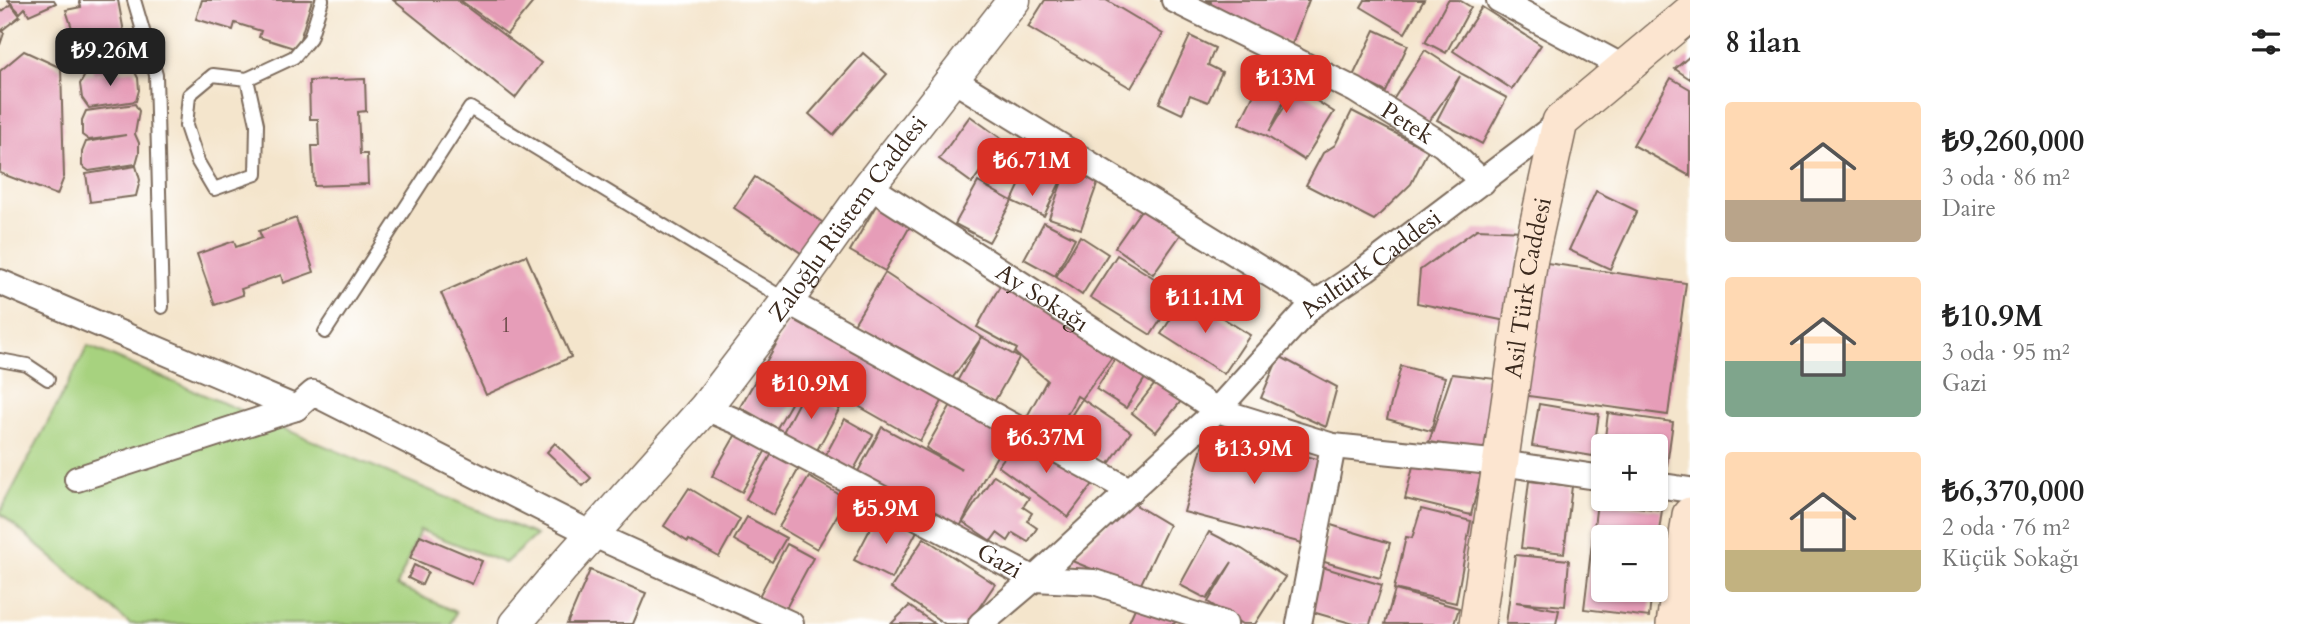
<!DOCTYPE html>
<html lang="tr">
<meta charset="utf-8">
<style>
body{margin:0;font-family:Cardo,serif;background:#f2f2f2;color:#222;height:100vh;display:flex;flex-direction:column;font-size:26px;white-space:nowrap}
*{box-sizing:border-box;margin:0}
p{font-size:23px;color:#767676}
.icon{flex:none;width:38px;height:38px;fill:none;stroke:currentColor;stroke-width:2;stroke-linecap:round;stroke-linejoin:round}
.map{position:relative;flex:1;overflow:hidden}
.sheet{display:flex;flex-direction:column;background:#fff;width:630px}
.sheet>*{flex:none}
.tools{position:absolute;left:1591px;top:434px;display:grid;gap:14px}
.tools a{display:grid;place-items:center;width:77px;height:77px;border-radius:7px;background:#fff;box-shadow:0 2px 5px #0004;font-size:35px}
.price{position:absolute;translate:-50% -60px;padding:0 16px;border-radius:14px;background:#d93025;color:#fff;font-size:23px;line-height:46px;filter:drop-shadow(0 2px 4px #0008)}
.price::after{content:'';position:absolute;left:50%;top:42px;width:21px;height:16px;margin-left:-10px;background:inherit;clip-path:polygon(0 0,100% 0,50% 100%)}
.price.active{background:#222;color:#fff}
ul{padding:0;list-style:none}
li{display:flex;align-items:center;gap:21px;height:175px;padding:0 35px}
li span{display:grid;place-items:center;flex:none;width:196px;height:140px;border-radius:7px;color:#555}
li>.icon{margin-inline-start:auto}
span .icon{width:84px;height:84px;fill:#fffc;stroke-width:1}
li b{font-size:30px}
h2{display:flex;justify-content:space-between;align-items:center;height:84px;padding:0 35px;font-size:30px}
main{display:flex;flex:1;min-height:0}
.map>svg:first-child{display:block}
</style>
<main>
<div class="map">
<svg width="1690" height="624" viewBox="0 0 1690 624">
<rect width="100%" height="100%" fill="#fff"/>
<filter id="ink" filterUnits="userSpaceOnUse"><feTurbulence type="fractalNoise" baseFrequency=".0143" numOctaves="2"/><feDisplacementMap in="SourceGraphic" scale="14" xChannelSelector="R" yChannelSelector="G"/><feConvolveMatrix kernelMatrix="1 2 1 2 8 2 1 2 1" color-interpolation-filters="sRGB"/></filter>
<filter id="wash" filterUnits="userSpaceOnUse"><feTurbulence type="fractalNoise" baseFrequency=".00686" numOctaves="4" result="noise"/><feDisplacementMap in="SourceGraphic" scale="28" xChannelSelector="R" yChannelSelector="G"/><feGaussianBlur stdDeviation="1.57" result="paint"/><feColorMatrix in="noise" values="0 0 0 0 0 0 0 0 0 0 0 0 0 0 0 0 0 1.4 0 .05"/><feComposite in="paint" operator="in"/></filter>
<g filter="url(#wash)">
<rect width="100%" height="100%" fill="#f4e5cc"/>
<!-- green -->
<polygon fill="#a7d27f" stroke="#717e4e" stroke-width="2" points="88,346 536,535 505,563 420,530 397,586 456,612 451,624 130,624 0,513"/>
<g id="blocks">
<!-- building -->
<g fill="#e69db8">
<polygon points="8,0 54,0 56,3 29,15 25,8 20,13"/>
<polygon points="79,0 118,0 126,43 92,48 90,31 74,34 66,10 81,7"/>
<polygon points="202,0 312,0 297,49 259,37 261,31 235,23 233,30 196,19"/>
<polygon points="393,0 457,0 541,63 515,98"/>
<polygon points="460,0 535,0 507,34"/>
<polygon points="1045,0 1106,0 1163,34 1131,88 1028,27"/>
<polygon points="1206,0 1309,0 1292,44 1252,29 1253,25 1209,9 1211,2"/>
<polygon points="1365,0 1424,0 1405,33 1361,7"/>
<polygon points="1448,0 1459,0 1471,7 1446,53 1425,42"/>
<polygon points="11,4 20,16 1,31 4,33 0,45 0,13"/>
<polygon points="1482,7 1541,45 1512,89 1453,51"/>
<polygon points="1375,30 1408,45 1386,92 1353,76"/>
<polygon points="1190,36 1215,48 1208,65 1222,72 1208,102 1190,95 1182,114 1159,103"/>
<polygon points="105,48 108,71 93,73 90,50"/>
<polygon points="1425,50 1462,74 1507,98 1482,144 1437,120 1460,76 1426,126 1391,103"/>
<polygon points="24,51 61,68 64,177 57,195 0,173 0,71"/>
<polygon points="863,53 887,74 833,135 809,114"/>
<polygon points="1690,56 1690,79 1675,69"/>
<polygon points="1267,69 1293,83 1269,132 1296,88 1334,112 1304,160 1266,136 1239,124"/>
<polygon points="134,70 138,78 139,90 136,101 89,108 82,98 80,84 85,75"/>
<polygon points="1671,78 1690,89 1690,176 1633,145"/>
<polygon points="365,79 366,111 358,112 360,154 367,154 368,184 314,186 312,146 319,146 318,119 310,119 309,81"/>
<polygon points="135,104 139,111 135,134 139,143 139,153 136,164 89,171 82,166 82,152 86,142 126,135 89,140 82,135 82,120 86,111"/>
<polygon points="1352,111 1428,150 1411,184 1374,220 1306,185 1323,153 1335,145"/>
<polygon points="970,116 1003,140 972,183 939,159"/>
<polygon points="1035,152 1067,168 1099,179 1081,229 1049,218 1066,170 1044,216 1012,201 989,242 955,224 978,182 1012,201"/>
<polygon points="136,166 140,180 136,196 90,202 86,174"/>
<polygon points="755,177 825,224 804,255 734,208"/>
<polygon points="1596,191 1637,211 1610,269 1569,250"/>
<polygon points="878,202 913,221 885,271 850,251"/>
<polygon points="1146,203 1184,230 1153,274 1115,247"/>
<polygon points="296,218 314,272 283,283 281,275 241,289 243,295 215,305 197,254 234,241 236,247 262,238 259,231"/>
<polygon points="1044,222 1075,238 1055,276 1024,259"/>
<polygon points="1477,229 1524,231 1506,321 1417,303 1420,270"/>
<polygon points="1080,236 1108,254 1082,295 1056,277"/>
<polygon points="526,255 571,357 486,395 441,293"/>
<polygon points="1117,255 1178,293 1151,335 1090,297"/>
<polygon points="1540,262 1686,283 1668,415 1521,395"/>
<polygon points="885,273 982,337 1019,358 993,404 956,383 982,337 951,380 922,360 854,324"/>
<polygon points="1002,282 1115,353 1082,399 1077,396 1055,437 1025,420 1047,380 1015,353 1017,349 977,327"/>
<polygon points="1186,295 1250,335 1224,374 1161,334"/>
<polygon points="797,308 945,396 920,441 837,394 835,398 805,379 777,428 740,407"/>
<polygon points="1119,353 1149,372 1126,408 1096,389"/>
<polygon points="1279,356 1337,387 1326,427 1261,398"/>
<polygon points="1401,366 1445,377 1431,431 1387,419"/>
<polygon points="1452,374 1496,379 1484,451 1429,442"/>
<polygon points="1158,380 1182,400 1156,432 1132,413"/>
<polygon points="805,390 840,408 816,452 782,434"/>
<polygon points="1082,399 1131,432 1108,465 1060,433"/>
<polygon points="952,403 1009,435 983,480 959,529 855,477 882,427 962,470 926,448"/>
<polygon points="1539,404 1599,414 1593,456 1532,446"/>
<polygon points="1608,413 1673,422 1667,465 1656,464 1656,446 1604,446"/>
<polygon points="845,419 873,435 852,473 824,458"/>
<polygon points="740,427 770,443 742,492 712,476"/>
<polygon points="1207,429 1324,461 1302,543 1184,512"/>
<polygon points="1023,433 1093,484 1068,517 998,466"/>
<polygon points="555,443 591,478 583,486 547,452"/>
<polygon points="775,448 802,463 773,515 746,499"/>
<polygon points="1415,458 1481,474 1471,515 1405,499"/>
<polygon points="994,475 1029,498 1023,507 1032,513 1027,521 1037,528 1028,542 1013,533 1008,541 997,533 991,541 963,522"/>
<polygon points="809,477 847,499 817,549 779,527"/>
<polygon points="1529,481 1572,486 1564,553 1521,548"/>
<polygon points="689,488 740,519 719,557 689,540 688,542 664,526"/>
<polygon points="1129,501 1169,525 1139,588 1072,561"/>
<polygon points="1597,502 1662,510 1657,545 1656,537 1603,537 1603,590 1652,590 1649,617 1584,609"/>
<polygon points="1421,509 1471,521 1456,603 1394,589 1406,537 1412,538"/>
<polygon points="879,512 917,531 892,579 854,560"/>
<polygon points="747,517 786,538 772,562 734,540"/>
<polygon points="1331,525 1390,543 1380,578 1321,561"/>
<polygon points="1209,532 1242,549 1285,577 1255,624 1242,624 1208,602 1232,562 1207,599 1180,585"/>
<polygon points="420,535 482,561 472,584 410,558"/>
<polygon points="924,538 995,584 968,624 945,624 891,588"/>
<polygon points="787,544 813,558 784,612 758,598"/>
<polygon points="1515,555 1569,560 1565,606 1516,602 1559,610 1556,624 1506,624"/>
<polygon points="414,565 428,572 422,585 408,578"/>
<polygon points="1322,567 1382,585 1370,624 1354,624 1309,611"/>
<polygon points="590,570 646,593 633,624 567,624"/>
<polygon points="1395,590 1459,608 1454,624 1385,624"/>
<polygon points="1139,599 1178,616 1174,624 1128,624"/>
<polygon points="909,606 935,624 891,624"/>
</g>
</g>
</g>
<g filter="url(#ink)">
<use href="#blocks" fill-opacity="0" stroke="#7c6b5b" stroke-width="2"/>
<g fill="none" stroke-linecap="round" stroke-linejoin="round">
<!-- service casing -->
<g stroke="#7c6b5b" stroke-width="16">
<g id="service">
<polyline points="134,0 156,75 162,307"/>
<polyline points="247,79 257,124 256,174 214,189 198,162 186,126 189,95 213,75 247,79 294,57 310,38 322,0"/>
<polyline points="325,332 470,108 786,300"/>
<polyline points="0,360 27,365 48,379"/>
</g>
</g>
<!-- minor casing -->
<g stroke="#7c6b5b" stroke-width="28">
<g id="minor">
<path id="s1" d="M 1174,0 L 1355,90 L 1443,145 L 1483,182"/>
<polyline points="1499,0 1625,68"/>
<polyline points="952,79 1316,303"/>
<path id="s2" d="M 869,186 L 1217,410 L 1333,446 L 1501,463 L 1603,478"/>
<polyline points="0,282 296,408 313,393 592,534 791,624"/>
<polyline points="787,301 1131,491"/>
<path id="s3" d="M 705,408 L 736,421 L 1034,579 L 1094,582 L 1225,624"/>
<polyline points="77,479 296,408"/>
<polyline points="1656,485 1690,490"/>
<path id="s4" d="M 981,624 L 1034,579 L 1217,410 L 1311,306 L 1366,269 L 1560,122"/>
<polyline points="1299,624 1333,446"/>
</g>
</g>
<!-- tertiary casing -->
<g stroke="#7c6b5b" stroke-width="35">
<g id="tertiary">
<path id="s5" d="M 515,624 L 563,567 L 705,408 L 787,301 L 869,186 L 1014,0"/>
</g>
</g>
<!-- secondary casing -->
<g stroke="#7c6b5b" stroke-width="38">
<g id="secondary">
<path id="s6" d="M 1477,624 L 1530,258 L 1560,122 L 1690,13"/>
<polyline points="1674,624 1690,515"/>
</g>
</g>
<!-- service -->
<use href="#service" stroke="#fff" stroke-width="12"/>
<!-- minor -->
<use href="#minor" stroke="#fff" stroke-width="24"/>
<!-- tertiary -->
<use href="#tertiary" stroke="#fff" stroke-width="32"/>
<!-- secondary -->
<use href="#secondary" stroke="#fce5d0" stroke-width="35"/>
</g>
</g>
<g text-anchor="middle" stroke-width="5" stroke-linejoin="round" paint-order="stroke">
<!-- number labels -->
<g font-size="21" fill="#664744">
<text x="506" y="332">1</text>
</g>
<!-- street labels -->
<g font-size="24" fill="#3b2a1e" stroke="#fff">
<text dy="8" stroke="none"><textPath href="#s1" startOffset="264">Petek</textPath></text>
<text dy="8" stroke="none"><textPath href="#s5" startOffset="525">Zaloğlu Rüstem Caddesi</textPath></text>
<text dy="8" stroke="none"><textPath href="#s4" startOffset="532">Asıltürk Caddesi</textPath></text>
<text dy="8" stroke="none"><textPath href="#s6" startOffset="340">Asil Türk Caddesi</textPath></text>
<text dy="8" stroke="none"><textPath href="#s2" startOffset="206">Ay Sokağı</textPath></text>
<text dy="8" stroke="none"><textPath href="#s3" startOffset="332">Gazi</textPath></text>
</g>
</g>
</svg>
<div class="tools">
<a>+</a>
<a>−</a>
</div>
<b class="price active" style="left:110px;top:88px">₺9.26M</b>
<b class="price" style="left:1286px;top:115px">₺13M</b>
<b class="price" style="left:1032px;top:198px">₺6.71M</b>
<b class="price" style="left:1205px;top:335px">₺11.1M</b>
<b class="price" style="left:811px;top:421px">₺10.9M</b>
<b class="price" style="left:1046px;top:475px">₺6.37M</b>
<b class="price" style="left:1254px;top:486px">₺13.9M</b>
<b class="price" style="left:886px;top:546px">₺5.9M</b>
</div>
<section class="sheet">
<h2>8 ilan<svg class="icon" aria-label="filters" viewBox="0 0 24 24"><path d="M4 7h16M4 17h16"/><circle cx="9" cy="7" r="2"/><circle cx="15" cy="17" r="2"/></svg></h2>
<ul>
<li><span style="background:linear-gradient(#ffd9b3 70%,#b9a48a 0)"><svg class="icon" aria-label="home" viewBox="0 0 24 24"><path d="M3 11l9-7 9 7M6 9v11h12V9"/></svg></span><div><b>₺9,260,000</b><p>3 oda · 86 m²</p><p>Daire</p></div></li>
<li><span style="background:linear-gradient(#ffd9b3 60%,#7fa58c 0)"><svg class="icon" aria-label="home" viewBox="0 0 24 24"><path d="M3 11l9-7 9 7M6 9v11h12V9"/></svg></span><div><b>₺10.9M</b><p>3 oda · 95 m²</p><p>Gazi</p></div></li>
<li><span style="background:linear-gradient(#ffd9b3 70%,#c2b280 0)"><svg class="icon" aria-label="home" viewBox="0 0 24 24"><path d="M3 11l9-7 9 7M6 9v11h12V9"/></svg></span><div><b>₺6,370,000</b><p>2 oda · 76 m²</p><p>Küçük Sokağı</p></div></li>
</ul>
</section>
</main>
